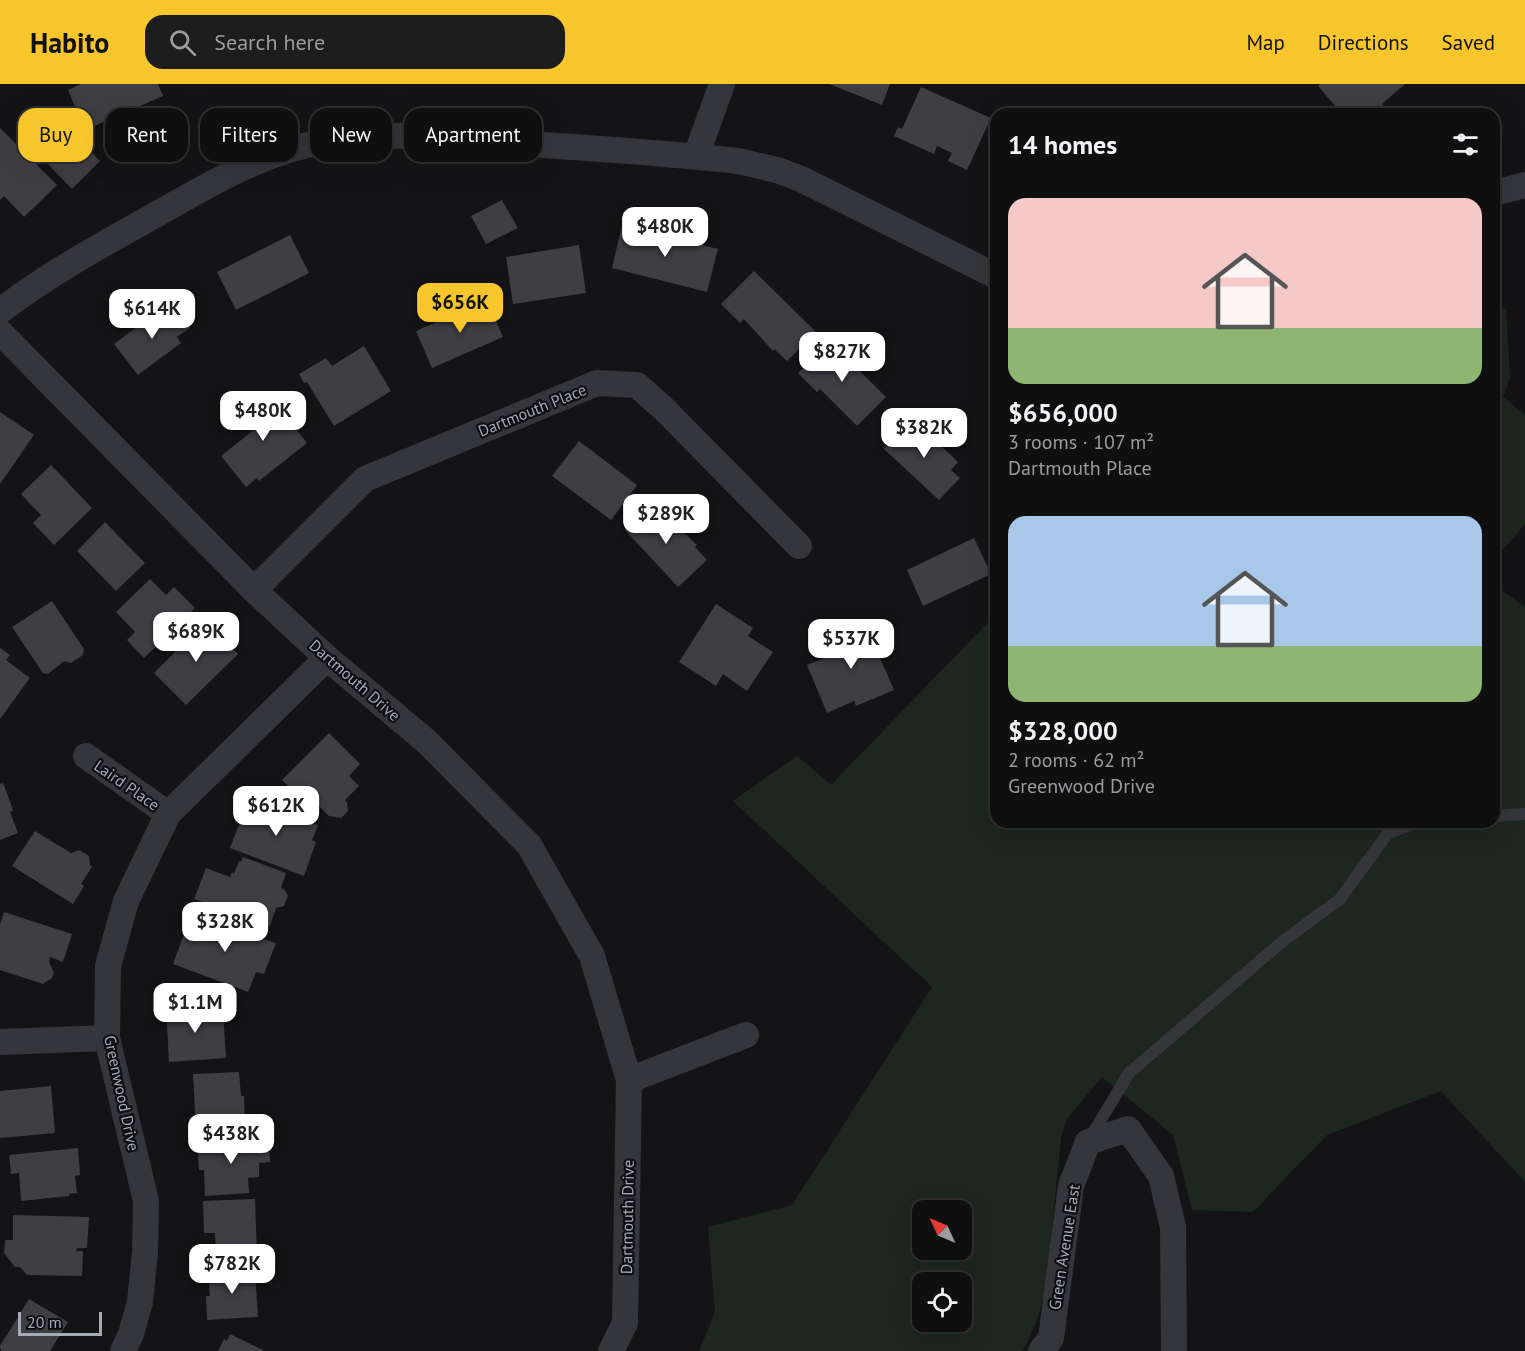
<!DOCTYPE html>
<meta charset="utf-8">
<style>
body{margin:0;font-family:"PT Sans",sans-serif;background:#1d1d1e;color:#f1f3f6;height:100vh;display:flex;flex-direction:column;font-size:22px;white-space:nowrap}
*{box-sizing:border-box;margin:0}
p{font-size:20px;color:#9b9c9f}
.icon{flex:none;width:33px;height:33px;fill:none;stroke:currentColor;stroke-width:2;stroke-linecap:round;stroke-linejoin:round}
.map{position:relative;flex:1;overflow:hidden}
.details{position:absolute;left:990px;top:24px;width:510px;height:720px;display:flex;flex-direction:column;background:#0f0f10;border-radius:18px;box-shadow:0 6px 24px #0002,0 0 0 2px #2f2f30}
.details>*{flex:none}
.banner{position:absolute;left:18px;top:24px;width:570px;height:54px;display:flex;gap:12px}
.needle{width:39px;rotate:314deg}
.fabs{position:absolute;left:912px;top:1116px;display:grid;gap:12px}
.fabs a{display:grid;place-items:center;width:60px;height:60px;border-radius:12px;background:#0f0f10;box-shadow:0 6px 24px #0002,0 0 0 2px #2f2f30;font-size:30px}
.scale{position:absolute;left:18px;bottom:15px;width:84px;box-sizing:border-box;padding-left:6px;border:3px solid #a6a9b7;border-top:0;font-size:16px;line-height:21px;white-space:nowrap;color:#a6a9b7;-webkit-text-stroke:4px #0f0f11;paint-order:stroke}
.price{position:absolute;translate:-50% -51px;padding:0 14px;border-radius:12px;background:#fff;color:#222;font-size:20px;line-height:39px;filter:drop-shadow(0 2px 3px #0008)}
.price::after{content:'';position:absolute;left:50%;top:36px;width:18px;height:14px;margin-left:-9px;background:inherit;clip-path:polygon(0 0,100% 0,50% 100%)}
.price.current{background:#f7c62c;color:#111}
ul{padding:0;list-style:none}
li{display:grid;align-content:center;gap:12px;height:318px;padding:0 18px}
li span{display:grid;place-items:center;height:186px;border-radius:18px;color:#555}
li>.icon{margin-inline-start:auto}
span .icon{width:108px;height:108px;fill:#fffc;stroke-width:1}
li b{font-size:26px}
h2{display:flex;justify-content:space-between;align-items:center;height:72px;padding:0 18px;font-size:26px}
.chip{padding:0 21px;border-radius:18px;background:#0f0f10;box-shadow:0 6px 24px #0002,0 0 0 2px #2f2f30;font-size:21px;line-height:54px}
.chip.current{background:#f7c62c;color:#111}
header{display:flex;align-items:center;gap:36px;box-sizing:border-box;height:84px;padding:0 30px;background:#f7c62c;color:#111}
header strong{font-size:28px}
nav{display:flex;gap:33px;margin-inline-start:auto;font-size:21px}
.search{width:420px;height:54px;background:#1d1d1e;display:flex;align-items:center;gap:15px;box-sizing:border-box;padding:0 21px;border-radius:18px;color:#9b9c9f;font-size:22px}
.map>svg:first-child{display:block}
</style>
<header>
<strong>Habito</strong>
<div class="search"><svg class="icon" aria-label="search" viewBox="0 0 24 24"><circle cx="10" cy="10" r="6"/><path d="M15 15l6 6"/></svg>Search here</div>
<nav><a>Map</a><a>Directions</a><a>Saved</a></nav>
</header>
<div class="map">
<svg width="1525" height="1267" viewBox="0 0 1525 1267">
<rect width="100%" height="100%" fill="#141416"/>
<!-- green -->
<g fill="#1e2620" fill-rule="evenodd">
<polygon points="1494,223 1506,225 1510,294 1503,313 1525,331 1525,440 1494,476"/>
<path d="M 1494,501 L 1525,523 L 1525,1098 L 1441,1007 L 1327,1051 L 1253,1128 L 1192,1126 L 1173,1051 L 1102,993 L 1066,1036 L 1061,1054 L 1046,1204 L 1036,1239 L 1023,1267 L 699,1267 L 715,1228 L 708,1143 L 792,1121 L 932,903 L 733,717 L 797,672 L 831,701 L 996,530 L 996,738 L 1494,738 ZM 922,1126 L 962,1126 L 962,1166 L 922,1166 ZM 922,1198 L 962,1198 L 962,1238 L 922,1238 Z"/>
</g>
<!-- building -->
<g fill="#3f3e43">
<polygon points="81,0 158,0 163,12 85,46 68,6"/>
<polygon points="829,0 890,0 882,21"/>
<polygon points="1320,0 1405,0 1382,20 1391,30 1342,30 1318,2"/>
<polygon points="921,3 991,34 967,86 948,77 952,69 937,62 934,70 894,52 898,43 902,45"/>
<polygon points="0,44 57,101 24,133 4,112 0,116"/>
<polygon points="70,47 100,77 72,105 42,74"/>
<polygon points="502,116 518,144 486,160 471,132"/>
<polygon points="622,141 718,165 707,208 612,184"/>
<polygon points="290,151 309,189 236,226 217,188"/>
<polygon points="579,161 586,209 513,220 506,173"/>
<polygon points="754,187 816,248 787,277 774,265 773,267 744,235 740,239 721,220"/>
<polygon points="487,216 503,253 432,284 416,247"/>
<polygon points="174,223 190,244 177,253 181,259 138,291 114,260 158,227 162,232"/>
<polygon points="830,257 886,313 857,342 820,305 817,308 798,289"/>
<polygon points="364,262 391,307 334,342 307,298 304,299 299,290 326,274 332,282"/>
<polygon points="265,307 307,359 259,397 257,394 246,403 221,372 255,345 240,326"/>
<polygon points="0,328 34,351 0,400"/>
<polygon points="913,335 958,378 951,386 960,394 939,416 884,365"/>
<polygon points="579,357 637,401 611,436 552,392"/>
<polygon points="51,381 92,424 54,461 33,439 41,431 21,410"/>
<polygon points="654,419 697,461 695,463 707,476 678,503 625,446"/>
<polygon points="105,438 145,479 116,507 77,467"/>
<polygon points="974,454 991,490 923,522 907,486"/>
<polygon points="150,495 166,511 174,503 195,524 144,574 127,556 135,548 116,528"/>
<polygon points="52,517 84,565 83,571 71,579 64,577 48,590 43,589 12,543"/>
<polygon points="716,520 753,544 748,552 773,568 747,607 723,590 716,602 679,578"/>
<polygon points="863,535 894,606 856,622 854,617 827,629 807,581 836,569 828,551"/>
<polygon points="205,538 238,570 186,621 154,589"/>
<polygon points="0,564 10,571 6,576 30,594 0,635"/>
<polygon points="329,649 360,680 349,692 359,702 345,716 347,719 348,727 341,734 329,732 310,713 305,718 282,696"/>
<polygon points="3,699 13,726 10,728 18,749 0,756 0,700"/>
<polygon points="263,713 288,722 287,725 305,731 303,736 318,741 312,756 316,758 304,792 230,764 245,725 257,729"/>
<polygon points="35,747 71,769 79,766 89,772 90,781 92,783 81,800 84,802 73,820 12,782"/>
<polygon points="243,773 286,789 281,804 284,805 288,812 284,822 276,824 270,842 194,815 206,784 230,793 232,788 234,790 239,777 241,778"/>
<polygon points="4,828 72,850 63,878 50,873 49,878 54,889 52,894 43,900 0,886 0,841"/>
<polygon points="202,830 264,852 263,855 276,859 264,890 256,888 248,908 173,880 184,850 193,853"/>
<polygon points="201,920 201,928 223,927 226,974 169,978 166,922"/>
<polygon points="239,988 241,1012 244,1012 245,1043 196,1046 193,990"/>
<polygon points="51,1002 55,1049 0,1054 0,1007"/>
<polygon points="226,1056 226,1058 269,1057 270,1078 259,1079 259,1093 248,1094 249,1109 205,1112 204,1086 199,1086 197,1057"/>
<polygon points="78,1064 80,1091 75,1092 77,1109 69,1110 69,1112 21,1117 19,1089 11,1090 9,1071"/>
<polygon points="255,1115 257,1170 216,1171 215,1149 204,1149 203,1117"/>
<polygon points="13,1131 89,1133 87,1164 77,1164 76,1167 83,1167 82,1192 27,1191 20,1183 15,1183 4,1169 5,1156 13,1156"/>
<polygon points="255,1185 258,1233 207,1236 206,1212 210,1212 208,1188"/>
<polygon points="29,1215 68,1238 50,1267 1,1267 0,1262"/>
<polygon points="230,1250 265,1267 218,1267 224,1255 227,1257"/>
</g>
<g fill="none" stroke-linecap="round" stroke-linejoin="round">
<!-- service -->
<g stroke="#35363b" stroke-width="12">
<polyline points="1494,732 1525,730"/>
<polyline points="1090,1054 1129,989 1283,857 1340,815 1388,749 1418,738"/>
</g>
<!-- minor -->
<g stroke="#35363b" stroke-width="26">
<polyline points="696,72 722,0"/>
<polyline points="1494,109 1525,101"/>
<path d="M 0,227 C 47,191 98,163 150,134 C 204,104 260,68 323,58 C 392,46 461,54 530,60 C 600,65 669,69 738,77 L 777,86 L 801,95 L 996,192"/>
<polyline points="0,248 254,506 327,574 426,657 529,761 592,872 629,996 625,1239 611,1267"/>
<polyline points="254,506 365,395 597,299 637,301 664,325 799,462"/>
<polyline points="86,672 168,730"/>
<polyline points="0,958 107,954"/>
<polyline points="629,996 746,951"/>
<polyline points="123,1267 131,1250 140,1218 145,1168 146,1117 107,954 108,882 126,817 168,730 327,574"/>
<polyline points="1041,1267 1051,1254 1071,1102 1088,1058 1128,1045 1161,1092 1173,1143 1174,1267"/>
</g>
</g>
<g text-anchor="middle" stroke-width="4.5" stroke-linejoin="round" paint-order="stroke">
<!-- street labels -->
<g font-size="16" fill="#a6a9b7" stroke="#0f0f11">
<text transform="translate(532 326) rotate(-22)" y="6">Dartmouth Place</text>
<text transform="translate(355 596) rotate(41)" y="6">Dartmouth Drive</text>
<text transform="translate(127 701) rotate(35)" y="6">Laird Place</text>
<text transform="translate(122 1009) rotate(78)" y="6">Greenwood Drive</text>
<text transform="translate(627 1133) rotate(-89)" y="6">Dartmouth Drive</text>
<text transform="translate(1064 1163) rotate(-81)" y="6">Green Avenue East</text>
</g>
</g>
</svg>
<div class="fabs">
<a><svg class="needle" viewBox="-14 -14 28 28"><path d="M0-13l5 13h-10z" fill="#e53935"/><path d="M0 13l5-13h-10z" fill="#9b9c9f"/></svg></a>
<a><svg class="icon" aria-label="locate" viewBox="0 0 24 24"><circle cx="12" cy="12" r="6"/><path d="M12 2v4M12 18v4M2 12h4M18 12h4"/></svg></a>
</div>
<div class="scale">20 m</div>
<b class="price" style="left:665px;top:174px">$480K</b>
<b class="price current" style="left:460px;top:250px">$656K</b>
<b class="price" style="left:152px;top:256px">$614K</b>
<b class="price" style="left:842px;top:299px">$827K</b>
<b class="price" style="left:263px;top:358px">$480K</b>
<b class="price" style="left:924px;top:375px">$382K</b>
<b class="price" style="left:666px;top:461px">$289K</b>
<b class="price" style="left:196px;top:579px">$689K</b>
<b class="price" style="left:851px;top:586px">$537K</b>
<b class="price" style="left:276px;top:753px">$612K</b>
<b class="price" style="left:225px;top:869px">$328K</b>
<b class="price" style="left:195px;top:950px">$1.1M</b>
<b class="price" style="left:231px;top:1081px">$438K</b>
<b class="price" style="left:232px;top:1211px">$782K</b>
<div class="banner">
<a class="chip current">Buy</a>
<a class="chip">Rent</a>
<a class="chip">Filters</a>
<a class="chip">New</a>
<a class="chip">Apartment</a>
</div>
<section class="details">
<h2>14 homes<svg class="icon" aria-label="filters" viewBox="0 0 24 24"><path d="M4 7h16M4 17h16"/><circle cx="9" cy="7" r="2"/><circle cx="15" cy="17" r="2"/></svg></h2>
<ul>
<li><span style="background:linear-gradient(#f6c9c9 70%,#8fb573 0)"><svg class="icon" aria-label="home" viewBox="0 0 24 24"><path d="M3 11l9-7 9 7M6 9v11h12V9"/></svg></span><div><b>$656,000</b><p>3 rooms · 107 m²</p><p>Dartmouth Place</p></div></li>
<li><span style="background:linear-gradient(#a9c7e8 70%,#8fb573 0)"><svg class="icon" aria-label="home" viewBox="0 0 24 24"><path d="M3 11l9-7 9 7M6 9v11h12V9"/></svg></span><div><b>$328,000</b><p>2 rooms · 62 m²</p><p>Greenwood Drive</p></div></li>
</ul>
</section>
</div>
